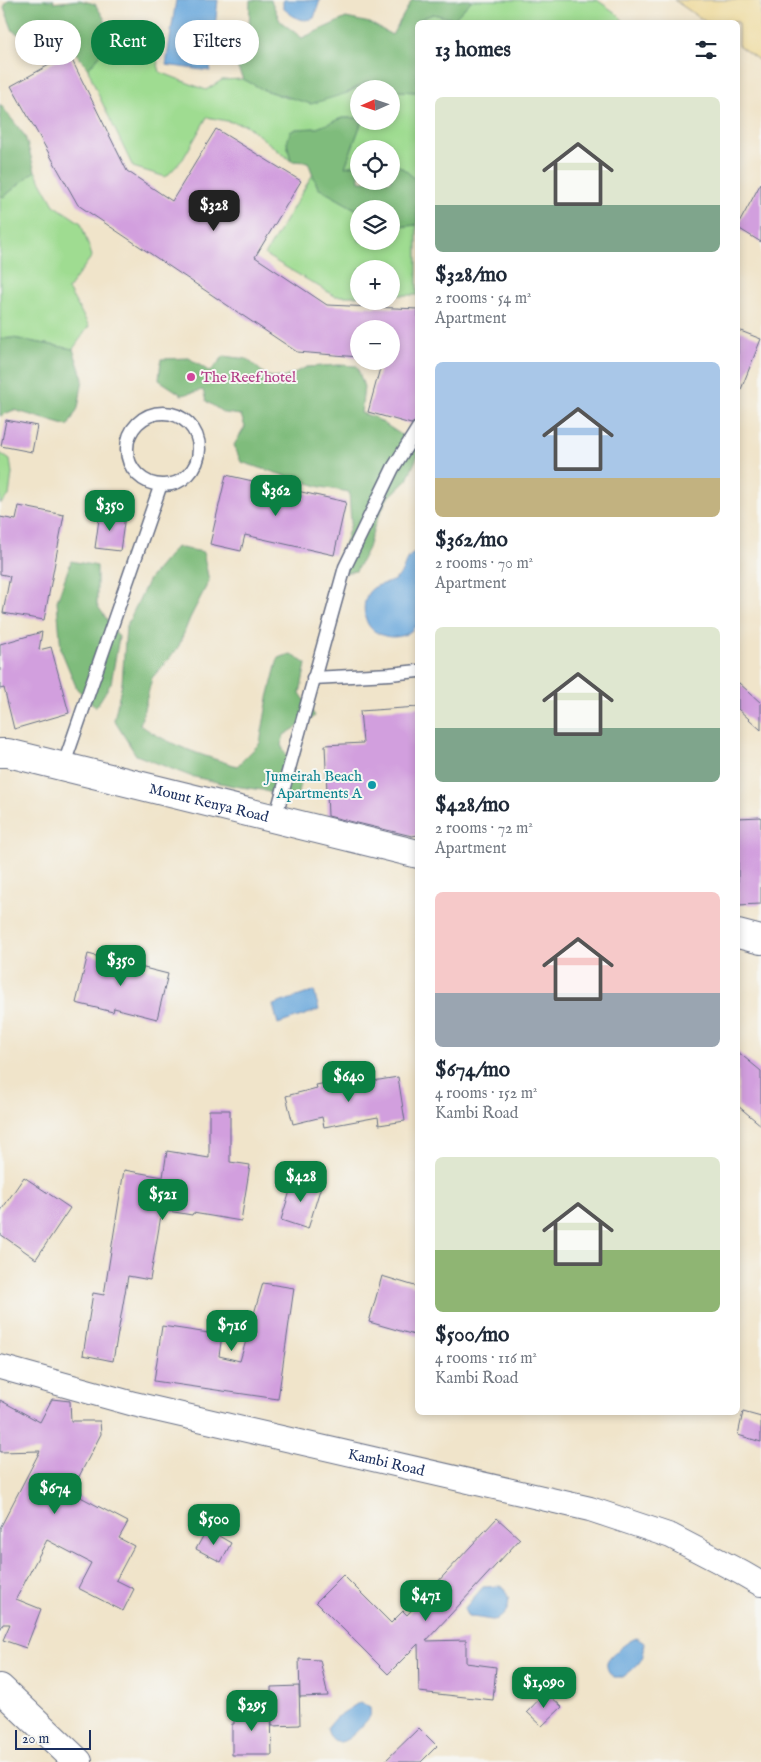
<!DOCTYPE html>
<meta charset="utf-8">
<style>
body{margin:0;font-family:"IM FELL English",serif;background:#f2f2f3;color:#1f2937;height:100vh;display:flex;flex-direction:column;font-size:19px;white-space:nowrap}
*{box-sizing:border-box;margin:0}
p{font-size:16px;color:#747a83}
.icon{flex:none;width:28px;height:28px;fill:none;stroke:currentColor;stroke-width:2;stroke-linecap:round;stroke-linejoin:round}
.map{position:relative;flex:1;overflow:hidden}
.details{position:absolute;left:415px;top:20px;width:325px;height:1395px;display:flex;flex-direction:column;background:#fff;border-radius:8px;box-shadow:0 2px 8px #0003}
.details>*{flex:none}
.guide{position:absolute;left:15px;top:20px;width:325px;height:45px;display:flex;gap:10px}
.needle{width:32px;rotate:267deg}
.fabs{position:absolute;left:350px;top:80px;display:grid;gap:10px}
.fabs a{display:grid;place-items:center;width:50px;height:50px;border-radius:50%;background:#fff;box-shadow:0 2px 8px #0003;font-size:25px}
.scale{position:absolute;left:15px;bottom:12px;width:76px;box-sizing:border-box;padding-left:5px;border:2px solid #1b2f5e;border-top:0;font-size:14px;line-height:18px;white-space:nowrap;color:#1b2f5e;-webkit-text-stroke:4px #f6f6f2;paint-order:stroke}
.price{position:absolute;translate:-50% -42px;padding:0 11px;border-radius:10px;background:#0b8043;color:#fff;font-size:16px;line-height:32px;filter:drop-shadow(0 1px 2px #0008)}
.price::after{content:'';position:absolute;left:50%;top:30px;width:15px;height:11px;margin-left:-8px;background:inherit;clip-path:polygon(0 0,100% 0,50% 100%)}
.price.selected{background:#222;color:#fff}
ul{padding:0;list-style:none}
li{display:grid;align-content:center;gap:10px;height:265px;padding:0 20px}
li span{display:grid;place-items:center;height:155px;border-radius:8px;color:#555}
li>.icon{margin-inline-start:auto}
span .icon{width:90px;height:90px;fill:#fffc;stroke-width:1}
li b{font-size:21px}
h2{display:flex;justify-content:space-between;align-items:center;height:60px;padding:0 20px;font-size:21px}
.tag{padding:0 18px;border-radius:22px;background:#fff;box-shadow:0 2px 8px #0003;font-size:18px;line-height:45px}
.tag.selected{background:#0b8043;color:#fff}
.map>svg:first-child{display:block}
</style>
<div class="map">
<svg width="761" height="1762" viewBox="0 0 761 1762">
<rect width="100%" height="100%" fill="#f6f6f2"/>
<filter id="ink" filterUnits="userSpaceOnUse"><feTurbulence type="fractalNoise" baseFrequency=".02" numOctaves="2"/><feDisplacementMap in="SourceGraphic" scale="10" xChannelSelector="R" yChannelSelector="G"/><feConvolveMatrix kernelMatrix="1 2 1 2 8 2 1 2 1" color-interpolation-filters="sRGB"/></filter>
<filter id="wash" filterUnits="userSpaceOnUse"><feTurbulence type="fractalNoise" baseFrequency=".0096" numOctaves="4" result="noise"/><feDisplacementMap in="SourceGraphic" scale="20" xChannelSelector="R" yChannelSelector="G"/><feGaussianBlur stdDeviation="1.12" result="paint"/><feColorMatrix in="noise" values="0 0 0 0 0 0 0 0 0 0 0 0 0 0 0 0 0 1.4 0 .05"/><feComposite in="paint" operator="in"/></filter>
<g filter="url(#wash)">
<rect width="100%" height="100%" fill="#f0e4ca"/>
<!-- green -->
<g fill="#9fdc91" stroke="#5d8678">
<polygon points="472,0 597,0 616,13 625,22 419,22 418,20 433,14 454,19"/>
<polygon points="146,25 154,49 160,72 206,90 222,80 243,79 264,90 287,98 347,93 368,81 391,89 359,89 359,118 342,118 317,128 296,129 287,143 291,161 246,125 207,117 183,159 166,177 133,167 98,94 88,69 112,41 128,35"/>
<polygon points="391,89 398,91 417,92 417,181 405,170 391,161 391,149 359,149 359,164 345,167 362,121 391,121"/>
<polygon points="35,171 54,205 81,223 92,256 68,289 89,326 73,349 13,338 0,339 0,197 5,196"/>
<polygon points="313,174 318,188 359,211 359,241 391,241 391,221 395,227 417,225 417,295 391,295 391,269 359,269 359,296 335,296 265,255"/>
<polygon points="0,453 10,460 12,473 9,496 0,504"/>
</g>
<!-- forest -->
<g fill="#7fbc7b" stroke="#4d766c">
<polygon points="8,0 54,0 53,3 79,0 95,4 104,18 112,41 88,69 72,47 39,45 13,31 4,7"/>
<polygon points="250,0 271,0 280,21 302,38 346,18 370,23 392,35 412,0 472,0 454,19 433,14 418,20 417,92 398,91 368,81 347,93 311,104 264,90 243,79 233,59 249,32"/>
<polygon points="0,104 25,136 35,171 5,196 0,197"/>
<polygon points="342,118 359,118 359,121 362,121 345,167 359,164 359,181 391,181 391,161 405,170 417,181 417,225 395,227 391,221 391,209 384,209 380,203 376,209 359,209 359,211 318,188 308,162 291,161 287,143 290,132 296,129 317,128"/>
<polygon points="13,338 73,349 83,379 78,408 68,426 14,410 0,416 0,339"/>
<polygon points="224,356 247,359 267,376 283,378 307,367 339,365 357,366 364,387 361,413 374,417 417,445 418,455 407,480 387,499 375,524 368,548 356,571 335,574 351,523 349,492 321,487 241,462 234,445 245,427 241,415 224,413 206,401 203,390 182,395 159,380 161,359 189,358 210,372"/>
<path d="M 176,547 L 203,552 L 209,581 L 190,618 L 178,648 L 152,678 L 140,725 C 171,746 201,755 237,766 L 260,743 L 268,698 L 278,658 L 291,654 L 306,664 L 300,693 L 315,716 L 284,735 L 281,745 L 301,784 L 296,801 L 262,790 L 234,786 L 190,776 L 136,755 L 114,720 L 122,683 L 126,627 L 149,579 Z"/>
<polygon points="71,561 97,566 97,605 119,637 111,683 96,707 77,689 61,650 57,601"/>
</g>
<!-- sand -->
<polygon fill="#eeda9e" stroke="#84847e" points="674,0 761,0 761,62 738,45 738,22 706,22"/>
<!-- water -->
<g fill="#6ba8dc" stroke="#436c9d">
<polygon points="176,0 218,0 210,71 166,65"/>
<path d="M 283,0 L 320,0 L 314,18 C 300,23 294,17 283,8 Z"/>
<path d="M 417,551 L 417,624 C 408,639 387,641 373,630 C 362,622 361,597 372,589 C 379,583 391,584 397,578 C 404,572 404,564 408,558 C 410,555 415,553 417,551 Z"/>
<polygon points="314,991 319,1010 278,1024 273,1005"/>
<path d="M 503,1586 C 505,1590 507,1594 508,1597 C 511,1608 503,1620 492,1620 C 484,1619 477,1617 468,1617 L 464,1609 L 483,1587 Z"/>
<path d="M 637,1638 L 644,1643 C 646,1660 636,1667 623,1677 L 614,1677 C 610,1674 606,1669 607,1663 C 609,1656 630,1639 637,1638 Z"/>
<path d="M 360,1702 L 370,1708 C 370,1711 371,1714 370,1716 C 369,1719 364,1723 362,1726 C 352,1737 333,1755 327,1728 L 335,1718 Z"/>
</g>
<g id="blocks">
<!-- building -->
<g fill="#d29fde">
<polygon points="69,54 127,171 172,201 216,129 301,181 255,257 327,305 418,309 418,420 411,424 368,412 382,361 391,361 391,329 359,329 359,357 297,352 78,205 11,86"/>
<polygon points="761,183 761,242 738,228 738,225"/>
<polygon points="738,330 761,339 738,397"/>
<polygon points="6,420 37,426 32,452 1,446"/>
<polygon points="226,475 346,502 334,555 245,535 241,551 210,544"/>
<polygon points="19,506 64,515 44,620 3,613 10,576 0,574 0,517 16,520"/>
<polygon points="100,512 125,516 120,551 95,548"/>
<polygon points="42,632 39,650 51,647 69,713 14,729 4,688 0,689 0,644"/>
<polygon points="738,682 761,703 761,730 738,709"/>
<polygon points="418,707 418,835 412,836 328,816 325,745 363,743 360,711"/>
<polygon points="761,817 761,904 738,905 738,818"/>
<polygon points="88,954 168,974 157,1019 114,1008 113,1012 76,1003"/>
<polygon points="738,1052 761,1071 761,1125 738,1106"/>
<polygon points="398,1077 405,1121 379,1125 378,1117 324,1127 322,1117 293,1124 286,1096 317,1088 316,1085 347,1079 348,1085"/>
<polygon points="209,1110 230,1110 230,1162 250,1165 241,1221 193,1213 192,1215 162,1210 150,1280 128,1276 113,1361 83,1355 93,1293 104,1295 124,1170 163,1177 167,1151 209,1158"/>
<polygon points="24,1177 70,1208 36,1259 0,1234 0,1212"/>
<polygon points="294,1178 321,1186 308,1229 281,1220"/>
<polygon points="382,1276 418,1287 418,1336 369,1322"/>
<polygon points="263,1283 294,1288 278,1399 154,1381 162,1326 222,1335 219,1356 240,1361"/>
<polygon points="52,1399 70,1401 71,1421 100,1421 101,1434 71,1492 128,1522 119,1538 134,1546 116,1580 134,1589 123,1611 78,1588 91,1563 47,1540 16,1599 41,1609 26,1648 3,1640 10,1624 3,1624 0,1630 0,1528 40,1451 0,1452 0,1400 40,1422"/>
<polygon points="743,1412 761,1417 761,1442 738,1435"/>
<polygon points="497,1518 520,1539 426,1641 466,1640 466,1663 496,1667 493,1700 419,1692 418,1644 388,1674 316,1602 343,1575 391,1623 403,1611 407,1615"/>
<polygon points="207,1529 231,1543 221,1562 196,1549"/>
<polygon points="299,1659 320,1660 328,1696 300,1697"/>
<polygon points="299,1686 300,1725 272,1726 271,1687"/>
<polygon points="546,1692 562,1707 542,1726 527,1712"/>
<polygon points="271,1708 272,1755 232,1755 232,1724 234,1724 234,1710"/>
<polygon points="419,1728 437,1746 421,1762 384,1762"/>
</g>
</g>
</g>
<g filter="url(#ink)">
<use href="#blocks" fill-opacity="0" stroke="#666e84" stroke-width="1"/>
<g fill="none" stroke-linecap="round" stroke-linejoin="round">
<!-- lane casing -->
<g stroke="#666e84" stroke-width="15">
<g id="lane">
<circle cx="163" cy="449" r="36"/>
<polyline points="313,678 390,674 418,671"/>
<polyline points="63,767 160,487"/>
<polyline points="275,819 345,567 393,468 418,428"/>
</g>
</g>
<!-- street casing -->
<g stroke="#666e84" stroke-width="26">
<g id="street">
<path id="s1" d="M 0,1367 L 134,1404 L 590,1509 L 671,1536 L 742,1573 L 761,1584"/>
</g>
</g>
<!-- secondary casing -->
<g stroke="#666e84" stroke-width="30">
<g id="secondary">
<path id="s2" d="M 0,753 L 8,753 L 418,854"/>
<polyline points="738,934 761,940"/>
<polyline points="0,1688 78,1762"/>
</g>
</g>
<!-- lane -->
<use href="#lane" stroke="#fff" stroke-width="12"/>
<!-- street -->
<use href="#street" stroke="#fff" stroke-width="24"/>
<!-- secondary -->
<use href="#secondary" stroke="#fff" stroke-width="28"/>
</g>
</g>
<!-- markers -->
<circle fill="#d1479c" stroke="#f6f6f2" stroke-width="2" cx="191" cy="377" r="5"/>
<circle fill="#0f9aa8" stroke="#f6f6f2" stroke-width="2" cx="372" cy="785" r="5"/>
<g text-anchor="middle" stroke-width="4" stroke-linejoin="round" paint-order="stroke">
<!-- hotel labels -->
<g font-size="15" fill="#b23c85" stroke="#f6f6f2" text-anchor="start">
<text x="201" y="382">The Reef hotel</text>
</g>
<!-- culture labels -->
<g font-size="15" fill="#0d838f" stroke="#f6f6f2" text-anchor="end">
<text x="362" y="781">Jumeirah Beach<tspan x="362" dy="17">Apartments A</tspan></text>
</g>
<!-- street labels -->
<g font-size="15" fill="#1b2f5e" stroke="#f6f6f2">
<text dy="5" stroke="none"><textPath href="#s2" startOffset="215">Mount Kenya Road</textPath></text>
<text dy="5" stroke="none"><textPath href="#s1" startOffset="398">Kambi Road</textPath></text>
</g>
</g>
</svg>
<div class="fabs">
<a><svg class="needle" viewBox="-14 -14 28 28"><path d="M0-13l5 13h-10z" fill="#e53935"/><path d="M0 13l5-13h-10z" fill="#747a83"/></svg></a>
<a><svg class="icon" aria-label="locate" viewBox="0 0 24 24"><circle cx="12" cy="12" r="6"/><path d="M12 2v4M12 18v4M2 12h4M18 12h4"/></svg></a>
<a><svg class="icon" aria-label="layers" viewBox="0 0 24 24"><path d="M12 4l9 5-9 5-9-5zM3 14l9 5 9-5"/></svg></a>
<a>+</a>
<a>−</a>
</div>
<div class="scale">20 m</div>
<b class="price selected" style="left:214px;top:232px">$328</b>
<b class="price" style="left:276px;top:517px">$362</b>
<b class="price" style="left:110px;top:532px">$350</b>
<b class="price" style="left:121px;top:987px">$350</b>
<b class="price" style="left:349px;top:1103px">$640</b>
<b class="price" style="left:301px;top:1203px">$428</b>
<b class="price" style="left:163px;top:1221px">$521</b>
<b class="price" style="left:232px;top:1352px">$716</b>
<b class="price" style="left:55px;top:1515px">$674</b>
<b class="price" style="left:214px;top:1546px">$500</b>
<b class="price" style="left:426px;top:1622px">$471</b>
<b class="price" style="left:544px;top:1709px">$1,090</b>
<b class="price" style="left:252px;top:1732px">$295</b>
<div class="guide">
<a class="tag">Buy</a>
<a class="tag selected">Rent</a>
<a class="tag">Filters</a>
</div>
<section class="details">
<h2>13 homes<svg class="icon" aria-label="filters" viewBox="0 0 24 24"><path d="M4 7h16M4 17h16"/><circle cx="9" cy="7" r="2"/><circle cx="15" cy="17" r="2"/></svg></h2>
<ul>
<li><span style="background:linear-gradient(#dfe7d0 70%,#7fa58c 0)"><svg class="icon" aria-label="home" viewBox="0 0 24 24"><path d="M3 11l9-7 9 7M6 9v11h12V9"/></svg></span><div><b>$328/mo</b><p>2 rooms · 54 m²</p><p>Apartment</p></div></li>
<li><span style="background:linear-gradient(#a9c7e8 75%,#c2b280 0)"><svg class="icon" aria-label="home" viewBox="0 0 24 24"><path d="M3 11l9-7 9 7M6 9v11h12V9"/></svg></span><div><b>$362/mo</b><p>2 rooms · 70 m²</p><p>Apartment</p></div></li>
<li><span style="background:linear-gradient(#dfe7d0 65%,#7fa58c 0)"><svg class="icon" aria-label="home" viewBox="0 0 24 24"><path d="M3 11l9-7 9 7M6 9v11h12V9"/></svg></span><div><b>$428/mo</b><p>2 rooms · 72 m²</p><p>Apartment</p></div></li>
<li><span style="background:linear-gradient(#f6c9c9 65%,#9aa5b1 0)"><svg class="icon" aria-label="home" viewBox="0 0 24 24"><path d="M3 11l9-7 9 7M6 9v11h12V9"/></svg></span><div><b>$674/mo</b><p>4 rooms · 152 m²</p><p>Kambi Road</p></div></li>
<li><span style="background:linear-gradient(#dfe7d0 60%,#8fb573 0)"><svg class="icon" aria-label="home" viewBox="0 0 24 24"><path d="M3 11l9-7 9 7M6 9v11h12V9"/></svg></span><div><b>$500/mo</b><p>4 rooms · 116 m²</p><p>Kambi Road</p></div></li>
</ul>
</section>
</div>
